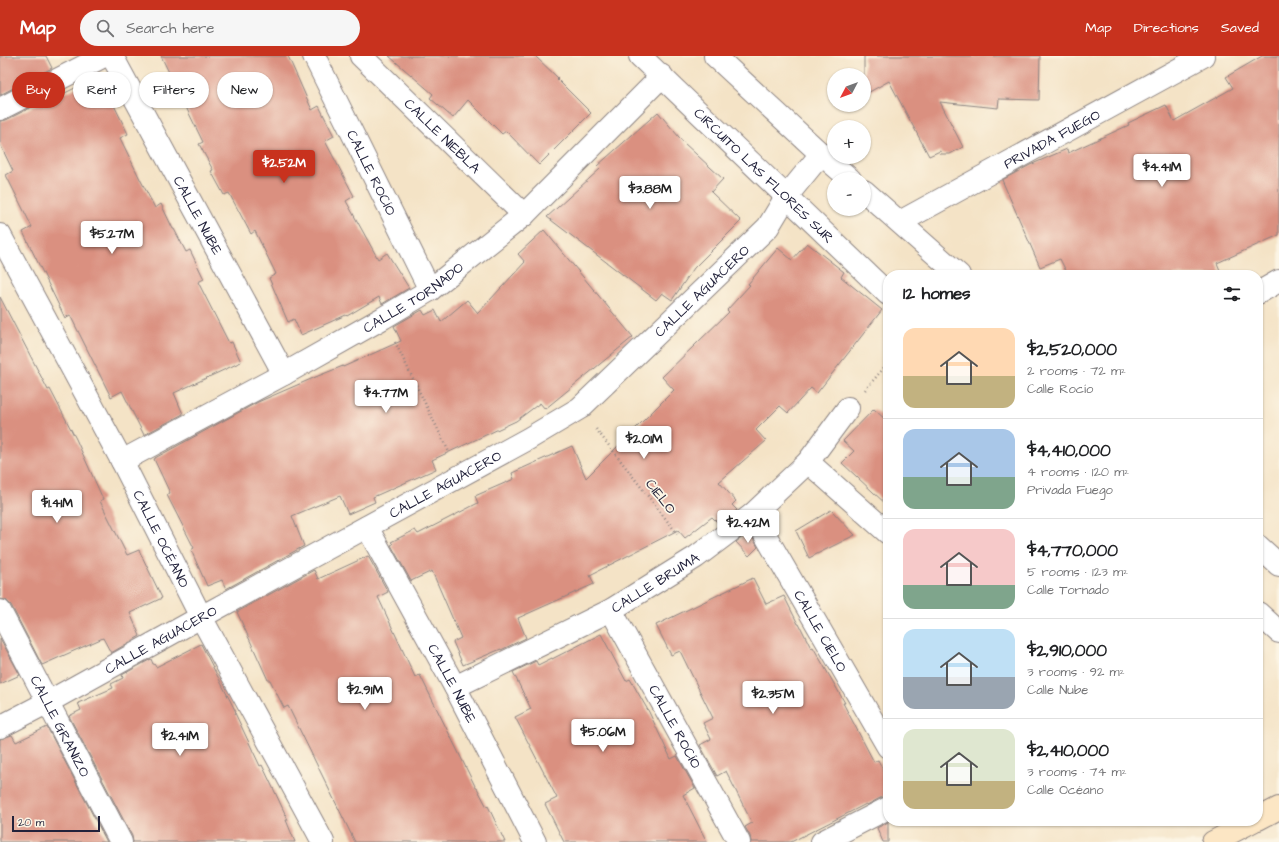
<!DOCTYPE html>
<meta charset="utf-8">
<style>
body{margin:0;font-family:"Architects Daughter",sans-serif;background:#f6f6f6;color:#202124;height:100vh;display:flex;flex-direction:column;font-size:15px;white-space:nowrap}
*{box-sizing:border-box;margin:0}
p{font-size:13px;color:#757577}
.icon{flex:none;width:22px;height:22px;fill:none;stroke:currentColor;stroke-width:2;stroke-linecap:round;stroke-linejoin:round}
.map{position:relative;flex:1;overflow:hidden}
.panel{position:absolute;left:883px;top:214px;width:380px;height:556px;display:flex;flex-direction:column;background:#fff;border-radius:16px;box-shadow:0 1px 3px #0004}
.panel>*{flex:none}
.top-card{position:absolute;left:12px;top:16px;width:380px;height:36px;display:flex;gap:8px}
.needle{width:26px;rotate:229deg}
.controls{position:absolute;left:827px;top:12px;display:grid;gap:8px}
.controls a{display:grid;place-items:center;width:44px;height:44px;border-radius:50%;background:#fff;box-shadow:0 1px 3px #0004;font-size:20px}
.scale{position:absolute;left:12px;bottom:10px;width:88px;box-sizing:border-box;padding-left:4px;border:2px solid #22223b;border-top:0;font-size:11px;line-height:14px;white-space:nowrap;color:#22223b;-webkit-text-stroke:3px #fcf5e5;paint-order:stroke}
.price{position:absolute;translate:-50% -34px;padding:0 9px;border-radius:4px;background:#fff;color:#222;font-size:13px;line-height:26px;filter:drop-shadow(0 1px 2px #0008)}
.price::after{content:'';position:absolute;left:50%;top:24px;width:12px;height:9px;margin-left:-6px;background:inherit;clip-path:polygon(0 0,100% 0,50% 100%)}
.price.current{background:#c8321e;color:#fff}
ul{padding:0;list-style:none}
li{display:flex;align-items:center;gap:12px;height:100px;padding:0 20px}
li+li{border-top:1px solid #e0e0e0}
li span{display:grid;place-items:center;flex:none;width:112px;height:80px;border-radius:12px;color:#555}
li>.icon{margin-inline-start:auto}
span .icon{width:48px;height:48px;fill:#fffc;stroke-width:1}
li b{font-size:17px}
h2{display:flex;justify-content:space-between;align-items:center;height:48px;padding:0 20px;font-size:17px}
.pill{padding:0 14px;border-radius:18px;background:#fff;box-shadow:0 1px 3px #0004;font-size:14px;line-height:36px}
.pill.current{background:#c8321e;color:#fff}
header{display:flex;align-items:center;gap:24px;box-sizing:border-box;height:56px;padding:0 20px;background:#c8321e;color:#fff}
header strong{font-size:19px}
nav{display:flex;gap:22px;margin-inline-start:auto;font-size:14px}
.search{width:280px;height:36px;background:#f6f6f6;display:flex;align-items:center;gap:10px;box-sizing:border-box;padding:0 14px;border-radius:22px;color:#757577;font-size:15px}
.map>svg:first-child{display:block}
</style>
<header>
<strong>Map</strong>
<div class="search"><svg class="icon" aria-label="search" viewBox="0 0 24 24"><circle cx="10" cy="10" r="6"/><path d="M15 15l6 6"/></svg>Search here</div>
<nav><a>Map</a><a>Directions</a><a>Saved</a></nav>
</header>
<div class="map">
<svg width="1279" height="786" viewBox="0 0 1279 786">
<rect width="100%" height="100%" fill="#fcf5e5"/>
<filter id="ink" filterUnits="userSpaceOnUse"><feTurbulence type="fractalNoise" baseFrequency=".025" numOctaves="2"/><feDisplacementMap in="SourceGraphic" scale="8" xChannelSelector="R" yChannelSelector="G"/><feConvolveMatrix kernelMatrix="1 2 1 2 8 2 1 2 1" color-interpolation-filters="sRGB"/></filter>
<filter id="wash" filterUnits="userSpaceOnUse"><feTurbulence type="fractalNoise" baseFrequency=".012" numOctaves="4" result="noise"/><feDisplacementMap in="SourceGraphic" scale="16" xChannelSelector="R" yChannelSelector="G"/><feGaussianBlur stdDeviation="0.9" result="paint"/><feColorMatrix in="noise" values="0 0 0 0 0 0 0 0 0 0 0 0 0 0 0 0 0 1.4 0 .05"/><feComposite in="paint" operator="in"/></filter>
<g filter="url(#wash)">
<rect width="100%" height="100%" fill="#f4e3c6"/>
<g id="blocks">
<!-- building -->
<g fill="#da9080">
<polygon points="0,0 46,0 52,12 0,39"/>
<polygon points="161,0 288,0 312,54 319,50 334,80 325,85 354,140 346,145 378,203 387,197 409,232 382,248 379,241 347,260 346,259 301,279 294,263 288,266 269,222 276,218 255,175 251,178 229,137 224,139 211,115 213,114 199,88 203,86"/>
<polygon points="389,0 535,0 558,22 557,23 591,57 539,109 506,75 502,78 468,44 453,62 430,42 433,38"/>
<polygon points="864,0 1040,0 1039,44 999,43 998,52 940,46 963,91 950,98 941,98 940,95 929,100 889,25 864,39"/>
<polygon points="1262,0 1279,0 1279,179 1217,207 1222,219 1068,219 1060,203 1040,211 1002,124 1030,109 1067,93 1068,97 1129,69 1128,67 1166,49 1174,65 1233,32 1226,21"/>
<polygon points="89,25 98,44 109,39 128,78 120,82 139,121 155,152 161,148 173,173 174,173 186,196 190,194 204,223 198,226 229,287 232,286 241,306 174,337 183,358 144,379 122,335 111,341 70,259 65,262 23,176 32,171 6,119 13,115 0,88 0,65 6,64 64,35 65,37"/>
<polygon points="658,56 684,87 723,123 711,136 741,165 694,212 672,244 662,237 656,244 547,161 600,113 597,110"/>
<polygon points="544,174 633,281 545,353 540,347 516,365 432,404 436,413 373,441 375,446 348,458 340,440 292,460 304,490 226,533 222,524 207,530 191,494 194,492 167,439 170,437 154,403 155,403 155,402 258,346 318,320 343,310 343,311 401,285 394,270 422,254 425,259 435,254 441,266 467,244 478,257 525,206 518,198"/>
<polygon points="807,187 844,216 841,221 882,254 817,337 811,332 788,357 780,350 756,374 766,385 719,426 736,445 732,449 737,454 719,468 712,461 685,482 678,474 590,519 594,528 518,562 526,582 501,594 501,593 463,609 453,586 461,582 432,515 411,525 391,489 393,488 391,486 415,474 418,478 478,447 475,440 514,423 512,417 572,390 586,422 674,334 662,321 729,256 727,254 750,229 748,228 778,192 792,204"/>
<polygon points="0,241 48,334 50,333 76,383 103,443 100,445 127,499 139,494 162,542 130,557 140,580 111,597 103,582 42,609 11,549 6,544 0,543"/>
<polygon points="874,353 888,366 888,450 842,407 854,395 843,385"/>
<polygon points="831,454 855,479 809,502 796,475"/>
<polygon points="749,476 758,491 749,500 736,486"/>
<polygon points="368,500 388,536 378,541 415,621 420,619 476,732 477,732 487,751 488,750 505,786 355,786 288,650 284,652 270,624 268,624 237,556 314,514 318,523"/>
<polygon points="753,522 766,548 784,540 798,568 799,568 811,592 813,591 845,647 843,647 874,706 878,704 888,724 888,740 882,741 867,749 866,748 791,786 751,786 750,780 745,771 752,767 726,715 717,720 700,689 711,683 703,667 713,662 680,595 671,599 656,569"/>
<polygon points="601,578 626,625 630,623 649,656 671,703 677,700 695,732 683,739 707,786 564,786 545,748 557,742 515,661 531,653 513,616 536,605 538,609 552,602 552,603"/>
<polygon points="0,582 20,619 0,628"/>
<polygon points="201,588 236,656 235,657 260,710 262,709 274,734 288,764 286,764 295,786 133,786 132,780 69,660 81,654 78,647 113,632 111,628 123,622 122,619 151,603 153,608 154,608 156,611"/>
<polygon points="47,671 107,786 0,786 0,683 12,679 16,686"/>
<polygon points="888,766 888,786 883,786 877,772"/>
</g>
</g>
</g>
<g filter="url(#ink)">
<use href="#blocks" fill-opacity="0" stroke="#8b8280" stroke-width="1"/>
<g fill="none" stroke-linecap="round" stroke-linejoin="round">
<!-- street casing -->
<g stroke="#8b8280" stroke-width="24">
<g id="street">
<path id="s1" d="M 112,0 L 284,318"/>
<path id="s2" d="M 314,0 L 430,234"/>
<path id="s3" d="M 361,0 L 524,159"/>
<path id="s4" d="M 640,0 L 888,238"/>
<polyline points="715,0 821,98 850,123"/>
<polyline points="0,53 104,0"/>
<polyline points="864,135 959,219"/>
<path id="s5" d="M 900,166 L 1203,0"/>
<path id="s6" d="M 0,179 L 122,405 L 201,561 L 323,786"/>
<polyline points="1258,237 1279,225"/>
<path id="s7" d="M 122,405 L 284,318 L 383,262 L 430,234 L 524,159 L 662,20"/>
<polyline points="808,406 888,477"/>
<path id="s8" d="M 753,458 L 888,691"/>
<path id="s9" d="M 367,471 L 455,631 L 535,786"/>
<polyline points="1258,490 1279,509"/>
<path id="s10" d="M 611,554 L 739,786"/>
<path id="s11" d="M 0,555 L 121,786"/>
<polyline points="1258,557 1279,576"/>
<path id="s12" d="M 455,631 L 611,554 L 696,501 L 753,458 L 808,406 L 848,352"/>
<path id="s13" d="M 0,671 L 48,646 L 201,561 L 528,383 L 580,352 L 768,171 L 786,141 L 821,98"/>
<polyline points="822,786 888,752"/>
</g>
</g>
<!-- secondary casing -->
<g stroke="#8b8280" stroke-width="24">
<g id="secondary">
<polyline points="1258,763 1279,752"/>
<polyline points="1213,786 1253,765"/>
</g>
</g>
<!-- path -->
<g stroke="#8b8280" stroke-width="2.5" stroke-dasharray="1 3" stroke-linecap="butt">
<polyline points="395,286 449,396"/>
<polyline points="865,334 888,307"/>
<polyline points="596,373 679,480"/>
</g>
<!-- street -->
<use href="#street" stroke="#fff" stroke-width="22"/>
<!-- secondary -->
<use href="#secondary" stroke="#fce6c4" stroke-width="22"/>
</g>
</g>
<g text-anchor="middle" stroke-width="3.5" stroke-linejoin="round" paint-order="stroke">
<!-- street labels -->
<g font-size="14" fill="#22223b" stroke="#fcf5e5">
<text dy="5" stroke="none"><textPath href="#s3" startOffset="114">CALLE NIEBLA</textPath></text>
<text dy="5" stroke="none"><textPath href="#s5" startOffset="173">PRIVADA FUEGO</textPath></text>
<text dy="5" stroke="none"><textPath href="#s2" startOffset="130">CALLE ROCÍO</textPath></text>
<text dy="5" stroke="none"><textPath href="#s4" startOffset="172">CIRCUITO LAS FLORES SUR</textPath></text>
<text dy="5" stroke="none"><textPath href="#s1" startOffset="181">CALLE NUBE</textPath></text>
<text dy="5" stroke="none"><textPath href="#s13" startOffset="831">CALLE AGUACERO</textPath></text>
<text dy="5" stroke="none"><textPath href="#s7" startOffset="334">CALLE TORNADO</textPath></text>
<text dy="5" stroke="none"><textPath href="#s13" startOffset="507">CALLE AGUACERO</textPath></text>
<text transform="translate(661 440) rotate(52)" y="5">CIELO</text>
<text dy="5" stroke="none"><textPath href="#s6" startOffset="344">CALLE OCÉANO</textPath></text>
<text dy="5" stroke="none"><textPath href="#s12" startOffset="226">CALLE BRUMA</textPath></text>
<text dy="5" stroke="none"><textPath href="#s8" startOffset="135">CALLE CIELO</textPath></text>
<text dy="5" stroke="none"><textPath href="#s13" startOffset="183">CALLE AGUACERO</textPath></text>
<text dy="5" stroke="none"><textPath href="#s9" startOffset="178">CALLE NUBE</textPath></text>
<text dy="5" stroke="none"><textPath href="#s11" startOffset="130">CALLE GRANIZO</textPath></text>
<text dy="5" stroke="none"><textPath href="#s10" startOffset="133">CALLE ROCÍO</textPath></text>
</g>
</g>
</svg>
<div class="controls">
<a><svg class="needle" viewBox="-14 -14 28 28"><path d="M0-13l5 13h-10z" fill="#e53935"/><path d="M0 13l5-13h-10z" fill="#757577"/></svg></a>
<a>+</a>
<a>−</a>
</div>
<div class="scale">20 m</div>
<b class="price current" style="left:284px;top:128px">$2.52M</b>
<b class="price" style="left:1162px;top:132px">$4.41M</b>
<b class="price" style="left:650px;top:154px">$3.88M</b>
<b class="price" style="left:112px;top:199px">$5.27M</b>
<b class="price" style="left:386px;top:358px">$4.77M</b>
<b class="price" style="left:644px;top:404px">$2.01M</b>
<b class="price" style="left:57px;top:468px">$1.41M</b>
<b class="price" style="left:748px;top:488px">$2.42M</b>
<b class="price" style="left:365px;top:655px">$2.91M</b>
<b class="price" style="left:773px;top:659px">$2.35M</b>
<b class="price" style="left:603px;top:697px">$5.06M</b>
<b class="price" style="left:180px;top:701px">$2.41M</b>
<div class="top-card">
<a class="pill current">Buy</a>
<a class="pill">Rent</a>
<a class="pill">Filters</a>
<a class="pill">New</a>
</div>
<section class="panel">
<h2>12 homes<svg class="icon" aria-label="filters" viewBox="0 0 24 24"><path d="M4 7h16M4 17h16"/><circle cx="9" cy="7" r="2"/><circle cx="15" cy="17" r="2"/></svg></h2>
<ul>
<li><span style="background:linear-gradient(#ffd9b3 60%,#c2b280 0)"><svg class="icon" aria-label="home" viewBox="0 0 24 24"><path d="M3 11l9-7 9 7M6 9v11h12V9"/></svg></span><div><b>$2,520,000</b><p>2 rooms · 72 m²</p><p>Calle Rocío</p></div></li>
<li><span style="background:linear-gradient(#a9c7e8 60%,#7fa58c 0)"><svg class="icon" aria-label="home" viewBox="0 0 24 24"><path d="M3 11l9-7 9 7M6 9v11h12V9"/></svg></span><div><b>$4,410,000</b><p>4 rooms · 120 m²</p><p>Privada Fuego</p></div></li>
<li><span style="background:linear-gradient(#f6c9c9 70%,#7fa58c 0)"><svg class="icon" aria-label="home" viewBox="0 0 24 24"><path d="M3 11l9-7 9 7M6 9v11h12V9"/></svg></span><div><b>$4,770,000</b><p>5 rooms · 123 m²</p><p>Calle Tornado</p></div></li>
<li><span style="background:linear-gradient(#bfe0f5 60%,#9aa5b1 0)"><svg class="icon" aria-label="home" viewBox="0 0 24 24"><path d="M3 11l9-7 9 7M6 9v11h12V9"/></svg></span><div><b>$2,910,000</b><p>3 rooms · 92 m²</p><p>Calle Nube</p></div></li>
<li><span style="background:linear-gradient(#dfe7d0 65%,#c2b280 0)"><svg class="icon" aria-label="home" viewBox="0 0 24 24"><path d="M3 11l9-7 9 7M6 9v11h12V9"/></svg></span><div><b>$2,410,000</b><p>3 rooms · 74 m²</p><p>Calle Océano</p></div></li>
</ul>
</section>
</div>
